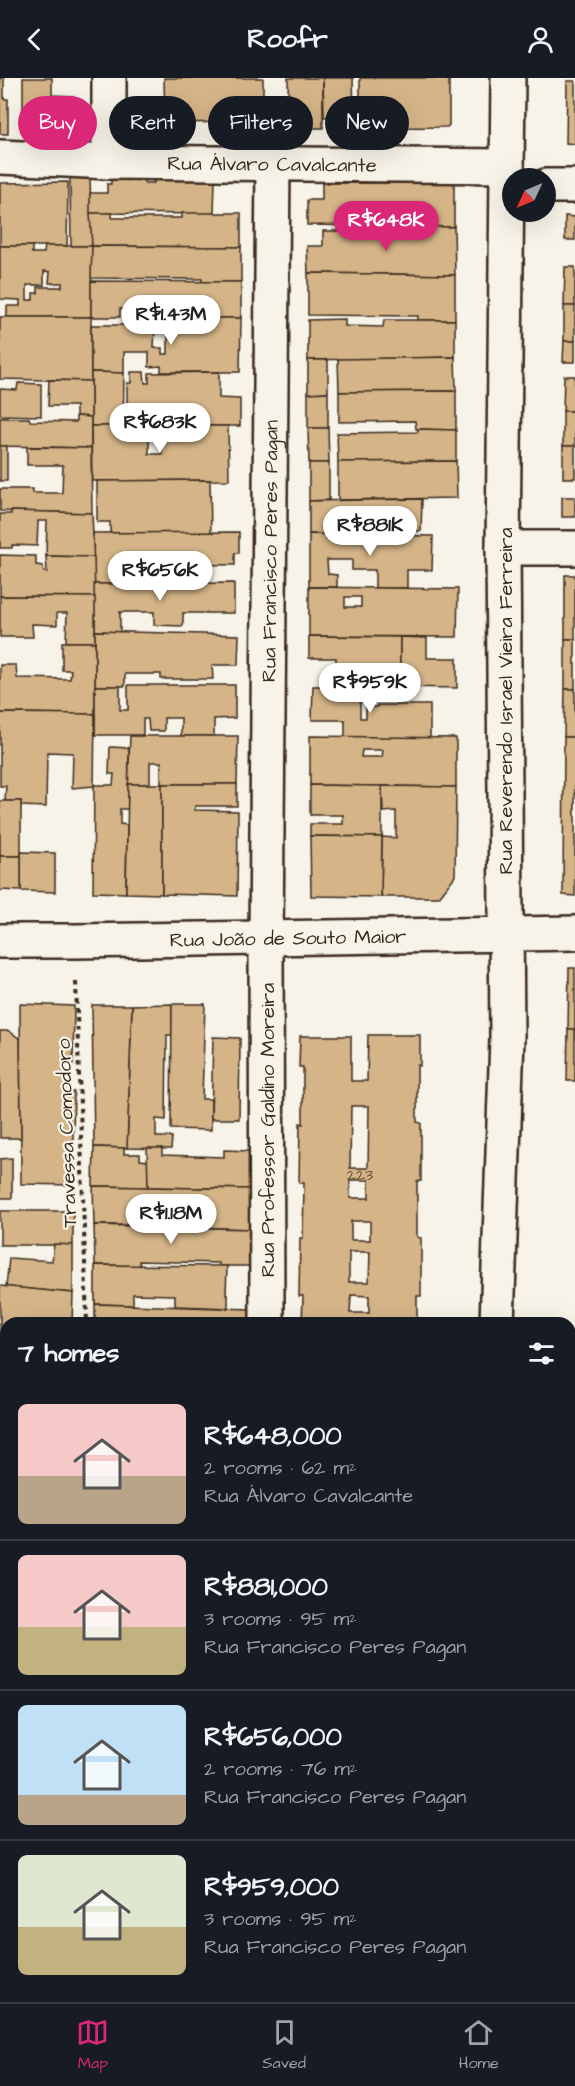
<!DOCTYPE html>
<meta charset="utf-8">
<style>
body{margin:0;font-family:"Architects Daughter",sans-serif;background:#20242c;color:#f1f3f6;height:100vh;display:flex;flex-direction:column;font-size:22px;white-space:nowrap}
*{box-sizing:border-box;margin:0}
p{font-size:20px;color:#9ea1a6}
.icon{flex:none;width:33px;height:33px;fill:none;stroke:currentColor;stroke-width:2;stroke-linecap:round;stroke-linejoin:round}
.map{position:relative;flex:1;overflow:hidden}
.details{position:absolute;left:0px;top:1239px;width:576px;height:686px;display:flex;flex-direction:column;background:#171b24;border-radius:18px 18px 0 0;box-shadow:0 6px 24px #0002}
.details>*{flex:none}
.hud{position:absolute;left:18px;top:18px;width:540px;height:54px;display:flex;gap:12px}
.needle{width:39px;rotate:226deg}
.tools{position:absolute;left:502px;top:90px;display:grid;gap:12px}
.tools a{display:grid;place-items:center;width:54px;height:54px;border-radius:50%;background:#171b24;box-shadow:0 6px 24px #0002;font-size:30px}
.price{position:absolute;translate:-50% -51px;padding:0 14px;border-radius:21px;background:#fff;color:#222;font-size:20px;line-height:39px;filter:drop-shadow(0 2px 3px #0008)}
.price::after{content:'';position:absolute;left:50%;top:36px;width:18px;height:14px;margin-left:-9px;background:inherit;clip-path:polygon(0 0,100% 0,50% 100%)}
.price.on{background:#db2777;color:#fff}
ul{padding:0;list-style:none}
li{display:flex;align-items:center;gap:18px;height:150px;padding:0 18px}
li+li{border-top:2px solid #363941}
li span{display:grid;place-items:center;flex:none;width:168px;height:120px;border-radius:9px;color:#555}
li>.icon{margin-inline-start:auto}
span .icon{width:72px;height:72px;fill:#fffc;stroke-width:1}
li b{font-size:26px}
h2{display:flex;justify-content:space-between;align-items:center;height:72px;padding:0 18px;font-size:26px}
.chip{padding:0 21px;border-radius:27px;background:#171b24;box-shadow:0 6px 24px #0002;font-size:21px;line-height:54px}
.chip.on{background:#db2777;color:#fff}
header{display:flex;justify-content:space-between;align-items:center;height:78px;padding:0 18px;background:#171b24;font-size:27px;font-weight:800}
.tabs{display:flex;justify-content:space-around;align-items:center;height:84px;border-top:2px solid #363941;background:#171b24;font-size:16px;color:#9ea1a6}
.tabs a{display:grid;justify-items:center;gap:3px}
.tabs .on{color:#db2777}
.map>svg:first-child{display:block}
</style>
<header><svg class="icon" aria-label="back" viewBox="0 0 24 24"><path d="M15 5l-7 7 7 7"/></svg>Roofr<svg class="icon" aria-label="person" viewBox="0 0 24 24"><circle cx="12" cy="8" r="4"/><path d="M4 21q1-7 8-7t8 7"/></svg></header>
<div class="map">
<svg width="575" height="1924" viewBox="0 0 575 1924">
<rect width="100%" height="100%" fill="#f7f3e8"/>
<filter id="ink" filterUnits="userSpaceOnUse"><feTurbulence type="fractalNoise" baseFrequency=".0167" numOctaves="2"/><feDisplacementMap in="SourceGraphic" scale="12" xChannelSelector="R" yChannelSelector="G"/><feConvolveMatrix kernelMatrix="1 2 1 2 8 2 1 2 1" color-interpolation-filters="sRGB"/></filter>
<g filter="url(#ink)">
<g fill="none" stroke-linecap="round" stroke-linejoin="round">
<!-- stream -->
<g stroke="#6e979a" stroke-width="15">
<polyline points="570,1372 575,1370"/>
<polyline points="0,1603 6,1601"/>
</g>
</g>
<!-- building -->
<g fill="#d5b588" stroke="#3b2a1e" stroke-width="1.5" fill-rule="evenodd">
<polygon points="0,0 4,0 4,21 8,21 8,56 0,56"/>
<polygon points="23,0 52,0 52,17 73,18 70,50 66,53 23,55"/>
<polygon points="164,0 263,0 263,21 240,21 241,44 165,45"/>
<polygon points="288,0 323,0 323,50 289,50"/>
<polygon points="323,0 353,0 354,38 324,39"/>
<polygon points="360,0 449,0 449,47 447,49 360,50"/>
<polygon points="567,3 575,3 575,66 566,65"/>
<polygon points="454,99 454,149 307,147 307,122 322,122 322,105 416,105 417,100"/>
<polygon points="70,100 90,100 92,168 71,168"/>
<polygon points="111,100 144,101 144,105 154,105 153,100 215,101 214,136 90,135 90,115 107,115 107,106 111,106"/>
<polygon points="68,104 67,168 0,168 0,105"/>
<polygon points="90,135 112,135 112,140 182,140 182,135 241,135 241,169 92,168"/>
<polygon points="565,138 575,139 575,162 565,162"/>
<polygon points="393,148 454,149 455,197 308,195 307,168 323,168 323,153 392,153"/>
<path d="M 0,168 L 32,168 L 32,175 L 44,175 L 45,168 L 92,168 L 91,239 L 7,239 L 7,228 L 20,228 L 20,222 L 0,221 ZM 44,193 L 50,194 L 49,205 L 62,205 L 62,209 L 38,209 L 38,215 L 33,215 L 33,222 L 27,222 L 27,207 L 44,207 Z"/>
<polygon points="92,168 241,169 241,204 202,204 202,201 91,200"/>
<polygon points="565,189 575,189 575,228 564,228"/>
<polygon points="308,195 455,197 455,242 418,242 418,238 308,237"/>
<polygon points="91,203 241,204 241,240 178,240 178,232 120,231 120,239 91,239"/>
<rect x="564" y="228" width="11" height="35"/>
<polygon points="0,239 91,239 91,303 0,301"/>
<polygon points="184,240 241,240 240,294 161,294 161,288 149,289 149,274 124,274 124,295 91,294 91,247 155,247 154,270 162,270 162,276 168,276 168,248 184,247"/>
<polygon points="345,241 345,248 383,249 384,242 455,242 455,279 308,282 308,242"/>
<polygon points="564,263 575,263 575,284 563,284"/>
<polygon points="455,279 456,313 339,314 338,281"/>
<polygon points="308,282 328,282 328,314 308,315"/>
<polygon points="91,294 124,295 123,348 91,348"/>
<polygon points="131,294 144,294 145,305 149,305 149,295 219,294 219,320 240,321 240,348 194,348 195,345 127,345 127,305 131,305"/>
<polygon points="564,298 575,298 575,333 563,333"/>
<polygon points="49,302 91,303 91,339 76,338 76,328 48,328"/>
<polygon points="18,305 41,306 41,338 0,337 0,311 17,312"/>
<polygon points="456,313 456,352 416,351 415,343 339,344 339,314"/>
<polygon points="328,314 328,350 308,350 308,315"/>
<rect x="563" y="333" width="12" height="35"/>
<polygon points="76,338 91,339 91,370 0,368 0,340 29,340 30,343 76,344"/>
<polygon points="91,348 149,348 149,376 162,376 161,348 228,348 229,402 92,403"/>
<polygon points="308,350 328,350 329,385 309,385"/>
<polygon points="418,351 456,352 456,383 338,384 337,355 418,354"/>
<rect x="0" y="368" width="7" height="35"/>
<rect x="563" y="368" width="12" height="32"/>
<polygon points="27,369 91,370 92,435 0,433 0,411 33,411 33,415 62,415 63,387 27,387"/>
<polygon points="456,383 457,420 338,422 338,384"/>
<polygon points="309,385 329,385 329,422 309,423"/>
<polygon points="210,402 211,455 110,455 110,444 97,444 97,403"/>
<rect x="562" y="419" width="13" height="20"/>
<polygon points="422,421 421,453 338,452 337,448 329,448 329,457 309,456 309,423"/>
<polygon points="11,433 92,435 94,479 46,478 47,443 38,443 37,468 12,467 12,470 0,470 0,436 11,436"/>
<polygon points="239,454 239,475 235,475 235,487 147,486 147,497 191,496 192,505 94,506 93,455"/>
<polygon points="309,456 433,458 432,492 407,492 407,510 375,510 375,492 352,492 352,482 327,482 328,496 337,497 337,509 309,509"/>
<polygon points="0,477 36,478 36,487 43,488 44,494 47,494 46,478 94,479 95,519 0,518"/>
<rect x="565" y="497" width="10" height="64"/>
<polygon points="234,505 234,535 183,535 183,548 154,547 154,534 120,534 120,554 95,553 94,506"/>
<path d="M 309,509 L 458,511 L 457,559 L 309,558 ZM 345,519 L 361,519 L 361,529 L 345,529 Z"/>
<polygon points="0,518 95,519 95,564 66,564 67,535 57,535 57,547 32,546 33,559 0,559"/>
<polygon points="95,553 239,557 238,587 212,587 213,601 161,601 161,596 125,596 125,608 95,608"/>
<polygon points="309,558 400,559 400,609 336,608 336,580 309,580"/>
<polygon points="400,559 427,560 427,580 457,580 457,610 400,609"/>
<rect x="565" y="561" width="10" height="50"/>
<polygon points="62,564 95,564 95,636 0,635 0,587 16,587 17,600 70,601 71,592 62,592"/>
<polygon points="128,607 235,607 235,640 214,641 214,658 181,658 181,640 164,640 164,653 149,653 148,641 143,641 143,657 95,657 95,608 120,608 120,632 128,632"/>
<polygon points="313,608 374,608 373,623 360,623 360,640 366,640 366,629 377,629 377,627 430,627 430,661 345,659 345,642 312,642"/>
<polygon points="565,611 575,611 575,659 564,659"/>
<polygon points="0,635 95,636 94,708 72,710 73,675 47,674 46,729 21,728 21,723 5,723 6,708 0,708"/>
<polygon points="130,658 238,658 237,706 161,706 161,684 150,684 150,706 128,706"/>
<path d="M 310,658 L 456,660 L 456,709 L 310,707 ZM 362,672 L 383,672 L 382,679 L 361,679 Z"/>
<polygon points="564,659 575,659 575,818 563,817"/>
<polygon points="110,669 129,670 128,731 120,731 120,746 127,747 126,815 93,814 94,707 113,707 114,696 109,696"/>
<polygon points="128,706 162,706 162,816 126,815"/>
<polygon points="162,706 237,706 237,728 195,728 195,732 238,733 237,818 162,816"/>
<polygon points="310,707 382,708 382,759 310,758 310,746 343,746 343,737 310,737"/>
<polygon points="382,708 456,709 455,798 439,819 381,819 382,759 396,760 396,733 383,734"/>
<rect x="0" y="723" width="21" height="55"/>
<polygon points="310,758 382,759 381,819 311,818"/>
<polygon points="21,774 55,775 55,814 21,813"/>
<polygon points="0,778 21,778 21,813 0,812"/>
<polygon points="569,890 575,890 575,951 568,951"/>
<polygon points="20,926 74,928 73,986 65,986 65,1014 74,1014 72,1107 21,1106"/>
<polygon points="172,926 172,957 167,957 166,1042 156,1041 156,1059 172,1059 171,1071 127,1070 132,927"/>
<polygon points="172,926 205,926 202,1021 211,1021 211,1052 171,1051"/>
<polygon points="92,927 132,927 127,1070 94,1069"/>
<polygon points="568,951 575,951 575,1003 567,1003"/>
<polygon points="0,953 9,953 20,961 21,1060 0,1060"/>
<path d="M 368,957 L 420,957 L 420,988 L 417,987 L 417,1044 L 421,1045 L 421,1103 L 417,1103 L 417,1159 L 421,1160 L 421,1218 L 417,1218 L 417,1245 L 302,1245 L 303,1218 L 299,1218 L 300,1160 L 303,1160 L 304,1105 L 299,1105 L 300,1045 L 303,1046 L 303,989 L 299,989 L 300,958 L 351,958 L 351,1003 L 367,1003 ZM 351,1028 L 369,1028 L 368,1090 L 350,1090 ZM 350,1102 L 369,1102 L 369,1120 L 350,1120 ZM 351,1143 L 370,1143 L 370,1162 L 351,1162 ZM 349,1174 L 370,1174 L 369,1204 L 349,1204 ZM 351,1217 L 369,1218 L 369,1235 L 350,1235 Z"/>
<polygon points="213,959 240,960 239,1041 211,1041"/>
<polygon points="94,1069 124,1070 124,1076 140,1076 140,1082 148,1083 148,1109 93,1108"/>
<polygon points="147,1070 162,1070 162,1077 224,1079 224,1072 250,1073 251,1111 148,1109"/>
<polygon points="12,1080 12,1120 0,1120 0,1081"/>
<polygon points="93,1108 251,1111 251,1151 187,1149 187,1146 128,1144 127,1147 94,1147"/>
<rect x="0" y="1133" width="73" height="34"/>
<polygon points="94,1147 251,1151 251,1188 219,1188 219,1185 139,1183 140,1188 95,1187"/>
<polygon points="54,1166 73,1167 73,1215 6,1209 9,1180 52,1183"/>
<polygon points="95,1187 227,1188 226,1216 228,1216 228,1230 175,1228 175,1217 133,1216 133,1227 95,1226"/>
<polygon points="0,1208 73,1215 72,1245 6,1245 6,1255 0,1255"/>
<polygon points="95,1226 251,1231 251,1245 95,1245"/>
<rect x="0" y="1255" width="6" height="31"/>
<polygon points="6,1299 6,1333 0,1334 2,1393 0,1393 0,1300"/>
<polygon points="6,1333 6,1379 1,1380 0,1334"/>
<polygon points="6,1379 6,1441 5,1403 2,1402 1,1380"/>
<polygon points="0,1393 2,1393 3,1444 0,1444"/>
<polygon points="575,1456 575,1509 570,1509 570,1457"/>
<polygon points="570,1586 574,1586 575,1655 570,1655"/>
<rect x="570" y="1655" width="5" height="72"/>
<polygon points="570,1727 575,1727 575,1763 575,1760 570,1760"/>
<polygon points="570,1784 575,1784 575,1809 571,1809"/>
<rect x="570" y="1809" width="5" height="25"/>
<rect x="570" y="1834" width="5" height="67"/>
<rect x="35" y="1918" width="86" height="6"/>
<polygon points="199,1918 199,1924 162,1924 162,1919"/>
<polygon points="436,1918 575,1919 575,1924 436,1924"/>
</g>
<g fill="none" stroke-linecap="round" stroke-linejoin="round">
<!-- street casing -->
<g stroke="#3b2a1e" stroke-width="38">
<g id="street">
<polyline points="109,0 109,84"/>
<path id="s1" d="M 0,79 L 109,84 L 507,88"/>
<polyline points="546,108 575,108"/>
<path id="s2" d="M 267,1245 L 266,860 L 273,86"/>
<polyline points="570,1552 575,1552"/>
<polyline points="0,1685 6,1683"/>
</g>
</g>
<!-- secondary casing -->
<g stroke="#3b2a1e" stroke-width="38">
<g id="secondary">
<polyline points="503,470 575,470"/>
<path id="s3" d="M 0,863 L 75,863 L 575,855"/>
<polyline points="497,1245 507,960 503,470 508,0"/>
<polyline points="402,1918 402,1924"/>
</g>
</g>
<!-- path -->
<polyline stroke="#3b2a1e" stroke-width="4" stroke-dasharray="4.5 4.5" stroke-linecap="butt" points="76,904 87,1245"/>
<!-- street -->
<use href="#street" stroke="#f7f3e8" stroke-width="33"/>
<!-- secondary -->
<use href="#secondary" stroke="#f7f3e8" stroke-width="33"/>
</g>
</g>
<g text-anchor="middle" stroke-width="4.5" stroke-linejoin="round" paint-order="stroke">
<!-- number labels -->
<g font-size="16" fill="#624d38">
<text x="360" y="1102">223</text>
</g>
<!-- street labels -->
<g font-size="20" fill="#3b2a1e" stroke="#f7f3e8">
<text dy="7" stroke="none"><textPath href="#s1" startOffset="272">Rua Álvaro Cavalcante</textPath></text>
<text dy="7" stroke="none"><textPath href="#s2" startOffset="772">Rua Francisco Peres Pagan</textPath></text>
<text transform="translate(505 623) rotate(-90)" y="7">Rua Reverendo Israel Vieira Ferreira</text>
<text dy="7" stroke="none"><textPath href="#s3" startOffset="288">Rua João de Souto Maior</textPath></text>
<text transform="translate(267 1052) rotate(-90)" y="7">Rua Professor Galdino Moreira</text>
<text transform="translate(66 1055) rotate(-92)" y="7">Travessa Comodoro</text>
</g>
</g>
</svg>
<div class="tools">
<a><svg class="needle" viewBox="-14 -14 28 28"><path d="M0-13l5 13h-10z" fill="#e53935"/><path d="M0 13l5-13h-10z" fill="#9ea1a6"/></svg></a>
</div>
<b class="price on" style="left:386px;top:174px">R$648K</b>
<b class="price" style="left:171px;top:268px">R$1.43M</b>
<b class="price" style="left:160px;top:376px">R$683K</b>
<b class="price" style="left:370px;top:479px">R$881K</b>
<b class="price" style="left:160px;top:524px">R$656K</b>
<b class="price" style="left:370px;top:636px">R$959K</b>
<b class="price" style="left:171px;top:1167px">R$1.18M</b>
<div class="hud">
<a class="chip on">Buy</a>
<a class="chip">Rent</a>
<a class="chip">Filters</a>
<a class="chip">New</a>
</div>
<section class="details">
<h2>7 homes<svg class="icon" aria-label="filters" viewBox="0 0 24 24"><path d="M4 7h16M4 17h16"/><circle cx="9" cy="7" r="2"/><circle cx="15" cy="17" r="2"/></svg></h2>
<ul>
<li><span style="background:linear-gradient(#f6c9c9 60%,#b9a48a 0)"><svg class="icon" aria-label="home" viewBox="0 0 24 24"><path d="M3 11l9-7 9 7M6 9v11h12V9"/></svg></span><div><b>R$648,000</b><p>2 rooms · 62 m²</p><p>Rua Álvaro Cavalcante</p></div></li>
<li><span style="background:linear-gradient(#f6c9c9 60%,#c2b280 0)"><svg class="icon" aria-label="home" viewBox="0 0 24 24"><path d="M3 11l9-7 9 7M6 9v11h12V9"/></svg></span><div><b>R$881,000</b><p>3 rooms · 95 m²</p><p>Rua Francisco Peres Pagan</p></div></li>
<li><span style="background:linear-gradient(#bfe0f5 75%,#b9a48a 0)"><svg class="icon" aria-label="home" viewBox="0 0 24 24"><path d="M3 11l9-7 9 7M6 9v11h12V9"/></svg></span><div><b>R$656,000</b><p>2 rooms · 76 m²</p><p>Rua Francisco Peres Pagan</p></div></li>
<li><span style="background:linear-gradient(#dfe7d0 60%,#c2b280 0)"><svg class="icon" aria-label="home" viewBox="0 0 24 24"><path d="M3 11l9-7 9 7M6 9v11h12V9"/></svg></span><div><b>R$959,000</b><p>3 rooms · 95 m²</p><p>Rua Francisco Peres Pagan</p></div></li>
</ul>
</section>
</div>
<nav class="tabs">
<a class="on"><svg class="icon" aria-label="map" viewBox="0 0 24 24"><path d="M3 6l6-2 6 2 6-2v14l-6 2-6-2-6 2zM9 4v14M15 6v14"/></svg>Map</a>
<a><svg class="icon" aria-label="saved" viewBox="0 0 24 24"><path d="M7 4h10v16l-5-4-5 4z"/></svg>Saved</a>
<a><svg class="icon" aria-label="home" viewBox="0 0 24 24"><path d="M3 11l9-7 9 7M6 9v11h12V9"/></svg>Home</a>
</nav>
